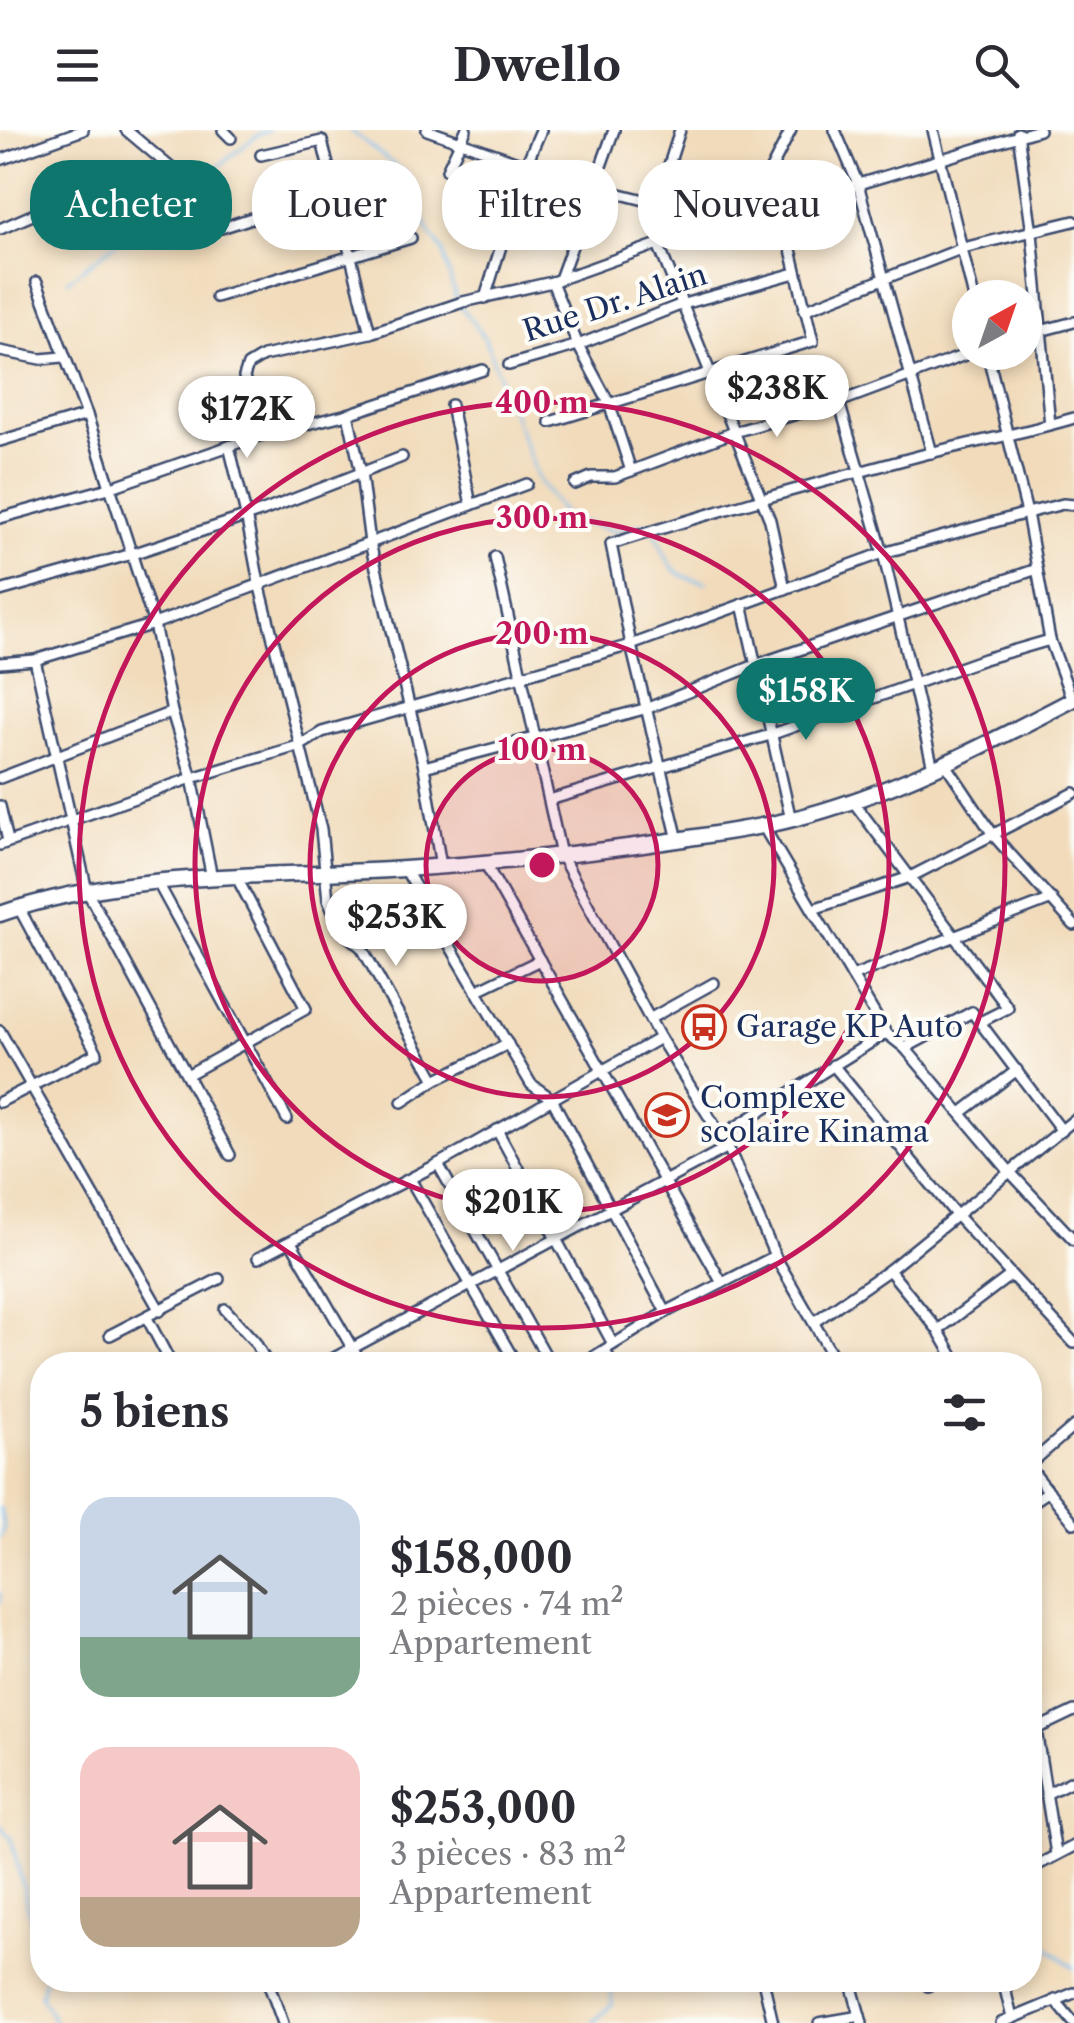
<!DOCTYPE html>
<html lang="fr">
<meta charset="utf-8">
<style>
body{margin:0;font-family:"Libre Caslon Text",serif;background:#f2f2f3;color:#2b2b33;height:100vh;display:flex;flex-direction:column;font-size:38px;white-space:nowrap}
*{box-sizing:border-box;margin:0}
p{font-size:32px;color:#7c7c81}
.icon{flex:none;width:55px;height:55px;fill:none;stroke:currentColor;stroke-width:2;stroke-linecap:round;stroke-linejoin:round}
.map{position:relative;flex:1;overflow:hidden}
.side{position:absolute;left:30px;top:1222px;width:1012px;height:640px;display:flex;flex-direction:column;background:#fff;border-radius:40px;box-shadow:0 5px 15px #0003}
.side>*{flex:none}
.guide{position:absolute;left:30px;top:30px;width:1015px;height:90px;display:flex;gap:20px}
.needle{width:65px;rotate:40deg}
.controls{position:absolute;left:952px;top:150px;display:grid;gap:20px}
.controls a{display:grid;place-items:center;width:90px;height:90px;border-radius:50%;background:#fff;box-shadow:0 5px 15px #0003;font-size:50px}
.price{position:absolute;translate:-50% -85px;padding:0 22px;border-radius:35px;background:#fff;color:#222;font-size:32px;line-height:65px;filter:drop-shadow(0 2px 5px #0008)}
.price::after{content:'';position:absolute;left:50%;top:60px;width:30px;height:22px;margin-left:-15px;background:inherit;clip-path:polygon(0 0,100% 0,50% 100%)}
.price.current{background:#0f766e;color:#fff}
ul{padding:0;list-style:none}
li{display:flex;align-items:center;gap:30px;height:250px;padding:0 50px}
li span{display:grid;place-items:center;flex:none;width:280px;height:200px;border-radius:30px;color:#555}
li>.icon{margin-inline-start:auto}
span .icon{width:120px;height:120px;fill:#fffc;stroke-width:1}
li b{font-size:42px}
h2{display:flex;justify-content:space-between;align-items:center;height:120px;padding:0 50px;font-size:42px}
.chip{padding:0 35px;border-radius:40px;background:#fff;box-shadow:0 5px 15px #0003;font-size:35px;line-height:90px}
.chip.current{background:#0f766e;color:#fff}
header{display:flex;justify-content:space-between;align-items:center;height:130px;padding:0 50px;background:#fff;font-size:45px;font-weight:800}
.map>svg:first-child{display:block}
</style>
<header><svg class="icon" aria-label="menu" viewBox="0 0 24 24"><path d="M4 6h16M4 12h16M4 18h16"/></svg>Dwello<svg class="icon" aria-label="search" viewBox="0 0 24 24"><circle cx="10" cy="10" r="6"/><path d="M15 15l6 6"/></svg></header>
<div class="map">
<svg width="1074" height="1893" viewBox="0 0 1074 1893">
<rect width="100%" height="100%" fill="#fdfcf7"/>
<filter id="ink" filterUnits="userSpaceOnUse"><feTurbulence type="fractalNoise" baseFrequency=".01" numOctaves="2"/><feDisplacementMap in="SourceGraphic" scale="20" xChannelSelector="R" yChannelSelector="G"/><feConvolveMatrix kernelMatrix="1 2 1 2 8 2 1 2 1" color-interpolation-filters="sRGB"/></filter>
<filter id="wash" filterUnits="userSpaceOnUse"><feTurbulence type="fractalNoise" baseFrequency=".0048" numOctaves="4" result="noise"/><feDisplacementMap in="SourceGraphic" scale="40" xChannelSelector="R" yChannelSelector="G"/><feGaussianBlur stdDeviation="2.25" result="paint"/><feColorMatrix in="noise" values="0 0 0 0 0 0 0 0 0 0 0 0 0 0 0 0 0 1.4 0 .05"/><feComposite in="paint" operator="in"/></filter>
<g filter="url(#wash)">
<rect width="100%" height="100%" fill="#f1dbbb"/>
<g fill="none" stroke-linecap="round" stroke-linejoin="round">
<!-- stream -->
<g stroke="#7abff1" stroke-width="2.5">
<polyline points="350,0 408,46 427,98 443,122 456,169"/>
<polyline points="68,150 157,82 163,71 192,57 258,5 269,0"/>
<polyline points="460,175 485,209 539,351 566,388 613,401 646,394 651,396"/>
<path d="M 655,402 C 669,433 669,447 706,452"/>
<polyline points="0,1378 4,1396 0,1407"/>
<polyline points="0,1463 0,1472"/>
<polyline points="0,1695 11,1709 36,1809 33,1823 42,1836"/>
<polyline points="1045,1815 1074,1838"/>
<polyline points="44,1850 41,1867 55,1893"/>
<polyline points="593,1893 612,1874 611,1855 614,1850"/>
</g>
</g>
</g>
<g filter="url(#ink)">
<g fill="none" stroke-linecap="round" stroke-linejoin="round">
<!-- street casing -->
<g stroke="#3b496c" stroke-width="14">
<g id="street">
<polyline points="126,0 189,53"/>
<polyline points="223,0 231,8"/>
<polyline points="427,0 526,35"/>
<polyline points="835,0 858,54 932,323"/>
<polyline points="933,0 974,168"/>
<polyline points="1018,3 1032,103 1050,295"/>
<polyline points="261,25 322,11 370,203"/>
<polyline points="0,30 83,0"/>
<polyline points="447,40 466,0"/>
<polyline points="593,57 731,92"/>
<polyline points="657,73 680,0"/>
<polyline points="767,84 765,51 791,0"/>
<polyline points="221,98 387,44"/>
<polyline points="0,99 76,66"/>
<polyline points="658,114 770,390 785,459"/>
<polyline points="560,149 614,0"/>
<polyline points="37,152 87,285 154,494 172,582 192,648 212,748"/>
<polyline points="552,152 578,215 609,273 631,341"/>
<polyline points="216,167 411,108"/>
<polyline points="485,168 526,35 541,0"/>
<polyline points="804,180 963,118 1074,91"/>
<polyline points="1025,205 1074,192"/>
<polyline points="0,221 41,229 63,227"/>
<polyline points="987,222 1027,383 1050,510 1072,570"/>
<polyline points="509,235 578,215 680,175 795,143"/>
<polyline points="839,272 883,423 933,638"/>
<polyline points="451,275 471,375"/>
<polyline points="348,284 361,343 370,413 424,637 441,736"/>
<polyline points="550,292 813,211 781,78"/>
<polyline points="258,306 244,247 248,235 263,226 370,203 463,172 552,152 658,114 1039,0"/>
<polyline points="0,311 87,285"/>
<polyline points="229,316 246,385 259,453 321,699 328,770 342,801 362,818 435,950"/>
<polyline points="575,354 591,347 615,347 734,302 839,272 973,222"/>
<polyline points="0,388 109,358 258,306 348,284 483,240"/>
<polyline points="495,427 561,725 660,908 728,1017 775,1126 838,1235"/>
<polyline points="0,461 132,424 263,381 402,327"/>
<polyline points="742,474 791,690"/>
<polyline points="35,530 87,761 230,1025"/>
<polyline points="0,533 35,530 154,494 527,354"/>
<polyline points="945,633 994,706 1074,795"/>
<polyline points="424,637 648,578 758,534 1037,439"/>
<polyline points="0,648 172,582"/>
<polyline points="549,670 770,605 984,529 1050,510"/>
<polyline points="852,670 1008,878 980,892"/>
<polyline points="0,676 8,711"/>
<polyline points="763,696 886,903 905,918 1009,1041 1074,1110"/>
<path d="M 678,710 L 631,515 L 611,414 C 716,381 820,352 926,324 C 976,311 1025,303 1074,288"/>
<polyline points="0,715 192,648 301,615 322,602 631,515 883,423 1027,383 1063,374 1074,375"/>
<polyline points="485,733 722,1153"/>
<polyline points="405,739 531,954 552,969 666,1182"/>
<polyline points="158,753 287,989"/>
<polyline points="813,779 910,747 1074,663"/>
<polyline points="852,846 1052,769"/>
<polyline points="476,861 540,830"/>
<polyline points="651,888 714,853"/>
<polyline points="0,901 160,1181"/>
<polyline points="905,918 972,882 1062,1001"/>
<polyline points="833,935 957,1086 1074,1213"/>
<polyline points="187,945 306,879 236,746"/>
<polyline points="0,972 97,923 19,778"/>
<polyline points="402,972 435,950 508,914"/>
<polyline points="961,983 1017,940"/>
<polyline points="497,1000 613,1214"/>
<polyline points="721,1006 886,903"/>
<polyline points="438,1034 551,1235"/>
<polyline points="410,1049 517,1235"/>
<polyline points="291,1112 362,1235"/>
<polyline points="258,1128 438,1034 660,908"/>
<polyline points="889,1140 938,1200 958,1235"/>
<polyline points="225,1179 255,1212 268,1235"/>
<polyline points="147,1188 172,1235"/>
<polyline points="814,1192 889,1140 1074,990"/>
<polyline points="938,1200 1011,1145"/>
<polyline points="110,1205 219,1149"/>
<polyline points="605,1221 613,1235"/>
<polyline points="321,1235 728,1017"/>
<polyline points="580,1235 666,1182 775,1126"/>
<polyline points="1030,1334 1074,1296"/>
<polyline points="1030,1338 1074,1393"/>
<polyline points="1030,1374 1049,1361"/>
<polyline points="1030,1565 1036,1583 1036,1600 1056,1724"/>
<polyline points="1032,1601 1074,1581"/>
<polyline points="1046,1664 1074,1650"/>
<polyline points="1030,1739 1074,1716"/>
<polyline points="277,1850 269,1855 283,1893"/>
<polyline points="763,1850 773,1893"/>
<polyline points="850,1850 862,1893"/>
<polyline points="927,1850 928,1856"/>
<polyline points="1003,1850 1012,1888"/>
<polyline points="1055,1870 1074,1893"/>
<polyline points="819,1893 860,1886"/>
<polyline points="1001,1893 1074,1863"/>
</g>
</g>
<!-- primary casing -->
<g stroke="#3b496c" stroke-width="19">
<path id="primary" d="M 0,784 C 129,739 271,748 405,739 C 499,733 592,723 684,709 C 719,703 754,699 789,690 C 888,666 984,616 1074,569"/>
</g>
<!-- street -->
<use href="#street" stroke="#fff" stroke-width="9"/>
<!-- primary -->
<use href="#primary" stroke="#fff" stroke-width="14"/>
</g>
</g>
<!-- distance rings -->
<circle cx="542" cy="735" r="116" fill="#c2185b" fill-opacity=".12"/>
<g fill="none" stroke="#c2185b" stroke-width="5">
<circle cx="542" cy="735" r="116"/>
<circle cx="542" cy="735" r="232"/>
<circle cx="542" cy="735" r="347"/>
<circle cx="542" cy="735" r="463"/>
</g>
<!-- icons -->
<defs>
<g id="bus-ring" transform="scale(2.25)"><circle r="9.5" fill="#fdfcf7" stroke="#c8321e" stroke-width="1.5"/><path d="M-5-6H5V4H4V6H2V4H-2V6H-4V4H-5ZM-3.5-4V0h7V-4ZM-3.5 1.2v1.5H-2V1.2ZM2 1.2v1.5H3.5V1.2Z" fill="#c8321e"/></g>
<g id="school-ring" transform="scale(2.25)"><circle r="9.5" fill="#fdfcf7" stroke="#c8321e" stroke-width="1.5"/><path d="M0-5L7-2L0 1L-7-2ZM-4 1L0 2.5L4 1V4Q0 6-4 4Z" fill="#c8321e"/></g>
</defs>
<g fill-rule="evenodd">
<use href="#bus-ring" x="704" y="897"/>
<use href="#school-ring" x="667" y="985"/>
</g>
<g text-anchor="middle" stroke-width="8" stroke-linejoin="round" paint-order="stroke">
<!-- street labels -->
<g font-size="30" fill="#1b2f5e" stroke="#fdfcf7">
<text transform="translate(615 173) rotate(-18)" y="10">Rue Dr. Alain</text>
</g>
<!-- poi labels -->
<g font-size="30" fill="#1b2f5e" stroke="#fdfcf7" text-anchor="start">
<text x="736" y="907">Garage KP Auto</text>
<text x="700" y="978">Complexe<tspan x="700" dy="34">scolaire Kinama</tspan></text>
</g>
</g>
<circle cx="542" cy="735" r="15" fill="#c2185b" stroke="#fdfcf7" stroke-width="5"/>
<g font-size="30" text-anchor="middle" font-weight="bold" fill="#c2185b" stroke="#fdfcf7" stroke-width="8" stroke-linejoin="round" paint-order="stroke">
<text x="542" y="283">400 m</text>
<text x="542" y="398">300 m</text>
<text x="542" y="514">200 m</text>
<text x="542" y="630">100 m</text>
</g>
</svg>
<div class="controls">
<a><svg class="needle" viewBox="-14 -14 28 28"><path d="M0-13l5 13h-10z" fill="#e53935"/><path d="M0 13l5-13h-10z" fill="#7c7c81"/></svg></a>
</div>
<b class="price" style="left:777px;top:310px">$238K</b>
<b class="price" style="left:247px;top:331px">$172K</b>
<b class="price current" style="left:806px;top:613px">$158K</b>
<b class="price" style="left:396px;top:839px">$253K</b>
<b class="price" style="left:513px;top:1124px">$201K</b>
<div class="guide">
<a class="chip current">Acheter</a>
<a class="chip">Louer</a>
<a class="chip">Filtres</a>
<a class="chip">Nouveau</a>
</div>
<section class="side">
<h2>5 biens<svg class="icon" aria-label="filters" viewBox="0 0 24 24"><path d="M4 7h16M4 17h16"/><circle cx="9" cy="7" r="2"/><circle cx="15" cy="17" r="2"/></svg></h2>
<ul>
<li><span style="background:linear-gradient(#c9d6e8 70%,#7fa58c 0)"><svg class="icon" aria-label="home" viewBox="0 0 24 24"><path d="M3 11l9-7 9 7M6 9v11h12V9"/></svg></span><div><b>$158,000</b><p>2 pièces · 74 m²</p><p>Appartement</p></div></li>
<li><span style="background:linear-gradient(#f6c9c9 75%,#b9a48a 0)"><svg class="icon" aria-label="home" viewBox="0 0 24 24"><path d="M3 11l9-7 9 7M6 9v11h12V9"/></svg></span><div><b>$253,000</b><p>3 pièces · 83 m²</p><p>Appartement</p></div></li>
</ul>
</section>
</div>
